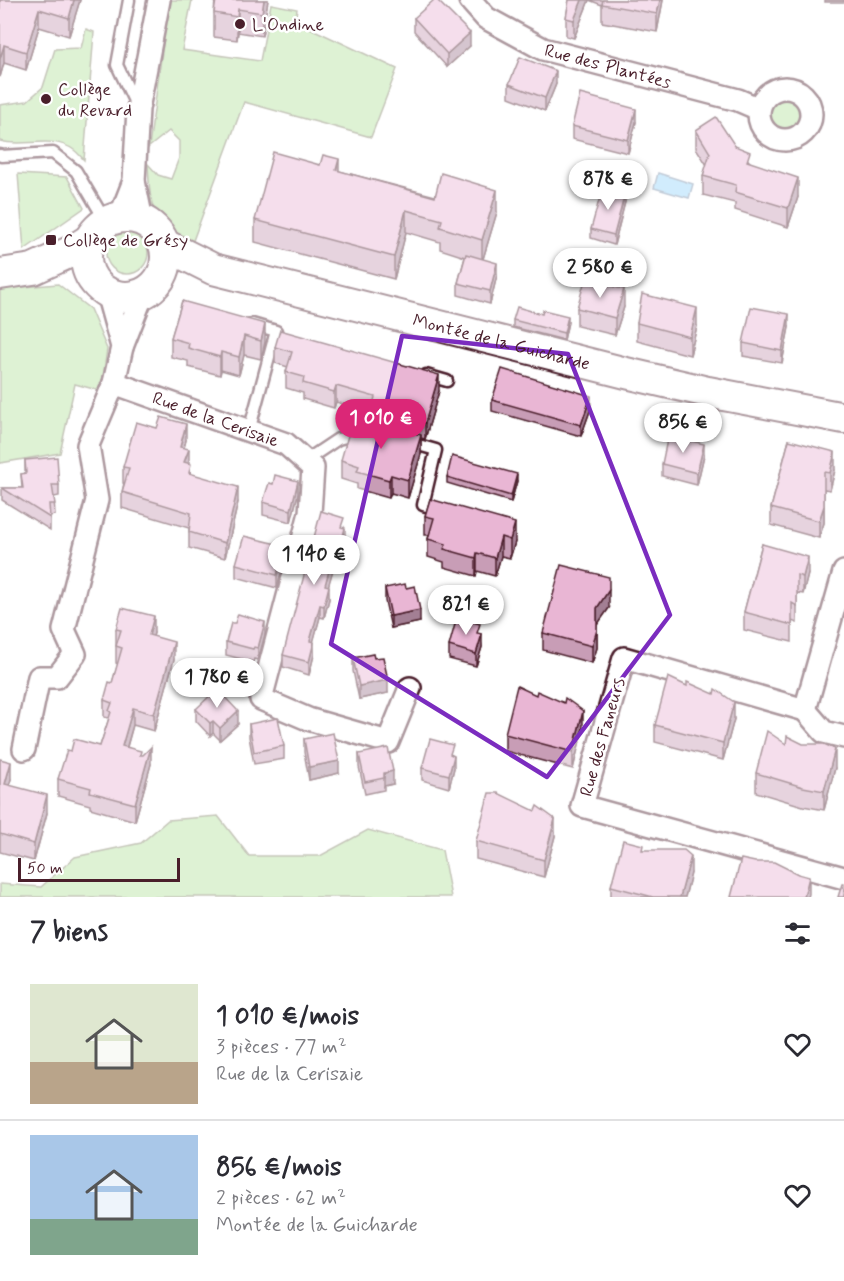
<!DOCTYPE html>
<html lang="fr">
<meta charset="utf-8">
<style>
body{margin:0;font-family:Mynerve,sans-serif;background:#f2f2f3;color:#2b2b33;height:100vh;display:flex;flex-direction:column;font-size:22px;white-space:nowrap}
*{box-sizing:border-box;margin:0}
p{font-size:20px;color:#7c7c81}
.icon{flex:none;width:33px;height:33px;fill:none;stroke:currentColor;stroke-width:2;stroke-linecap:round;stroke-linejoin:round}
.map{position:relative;height:897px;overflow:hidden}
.drawer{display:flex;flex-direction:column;background:#fff;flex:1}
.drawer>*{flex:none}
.scale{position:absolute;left:18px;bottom:15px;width:162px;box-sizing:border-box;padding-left:6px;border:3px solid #4a1f2b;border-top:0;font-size:16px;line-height:21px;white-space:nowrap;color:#4a1f2b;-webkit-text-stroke:4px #fff;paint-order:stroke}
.price{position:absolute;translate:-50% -51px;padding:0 14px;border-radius:21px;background:#fff;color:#222;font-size:20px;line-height:39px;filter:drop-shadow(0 2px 3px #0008)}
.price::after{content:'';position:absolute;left:50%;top:36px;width:18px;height:14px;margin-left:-9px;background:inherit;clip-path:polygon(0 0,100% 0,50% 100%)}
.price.selected{background:#db2777;color:#fff}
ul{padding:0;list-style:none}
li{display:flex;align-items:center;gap:18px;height:150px;padding:0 30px}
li+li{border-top:2px solid #e1e1e2}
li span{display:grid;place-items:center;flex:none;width:168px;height:120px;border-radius:0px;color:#555}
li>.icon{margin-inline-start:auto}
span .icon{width:72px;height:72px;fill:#fffc;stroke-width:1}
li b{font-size:26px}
h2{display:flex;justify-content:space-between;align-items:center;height:72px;padding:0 30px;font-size:26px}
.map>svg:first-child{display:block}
</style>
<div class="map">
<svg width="844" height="897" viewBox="0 0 844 897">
<rect width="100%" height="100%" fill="#fff"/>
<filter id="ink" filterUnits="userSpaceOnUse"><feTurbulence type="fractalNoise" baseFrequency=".0167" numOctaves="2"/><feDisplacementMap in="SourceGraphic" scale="12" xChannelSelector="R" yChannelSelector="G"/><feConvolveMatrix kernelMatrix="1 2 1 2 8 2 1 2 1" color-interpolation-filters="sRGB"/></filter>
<g filter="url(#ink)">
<!-- green -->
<g fill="#b5e2a0" stroke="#808066" stroke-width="1.5">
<path d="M 169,0 L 192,0 L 182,50 L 260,61 L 271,4 L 297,9 L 295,21 L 397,69 L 371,137 L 244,102 L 191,246 C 180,238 169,231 160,221 C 149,208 149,181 148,164 L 158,175 L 171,179 L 179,158 L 179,141 L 169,131 L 149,147 Z"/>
<path d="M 86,29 L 94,32 L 84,160 C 81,157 78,153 74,150 C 52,134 24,148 0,141 L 0,105 L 27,101 L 43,87 L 55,49 L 81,48 Z"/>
<circle cx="785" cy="115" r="17"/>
<polygon points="18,174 67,177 84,208 24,250"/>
<circle cx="127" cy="253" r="21"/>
<polygon points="58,284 90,309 107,349 101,391 75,384 60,453 0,463 0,289"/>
<polygon points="218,816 249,856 320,856 368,830 442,850 451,897 0,897 0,884 41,887 75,857 141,843 168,820"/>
</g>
<!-- water -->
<polygon fill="#99d6fa" stroke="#798da7" stroke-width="1.5" points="658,173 693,184 689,198 654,188"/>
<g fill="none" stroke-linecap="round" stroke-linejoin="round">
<!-- lane casing -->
<g stroke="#4a1f2b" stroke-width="15">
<g id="lane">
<polyline points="129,0 117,65 136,105"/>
<polyline points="0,155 1,156 53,153 76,171 106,222"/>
<polyline points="426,375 447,381"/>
<polyline points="249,431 276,331 252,324"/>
<polyline points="408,442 436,450 423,505 440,510"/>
<polyline points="305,461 338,439 361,433"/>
</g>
</g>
<!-- street casing -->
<g stroke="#4a1f2b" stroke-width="26">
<g id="street">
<path id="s1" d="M 470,0 L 486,18 L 543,49 L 738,100 L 759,109"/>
<circle cx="785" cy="114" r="26"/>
<polyline points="120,217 134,181"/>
<polyline points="142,220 134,181 138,109 159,0"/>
<polyline points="122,347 142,296"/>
<path id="s2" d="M 114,383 L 286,444 L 313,468 L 310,513 L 261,699 L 308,719 L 388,742 L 410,688"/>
<polyline points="844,572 805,710 624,658 582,806 844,878"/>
<polyline points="805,710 824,732 844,737"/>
<polyline points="24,749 39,677 57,677 75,654 64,630 97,500 88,445 114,383 122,347 107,293"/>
</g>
</g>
<!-- secondary casing -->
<g stroke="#4a1f2b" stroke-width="34">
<g id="secondary">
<circle cx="126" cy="257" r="40"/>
<path id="s3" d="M 165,245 L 213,269 L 626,373 L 708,392 L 844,418"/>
<polyline points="0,274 33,269 70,252 89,240"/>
</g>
</g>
<!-- lane -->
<use href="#lane" stroke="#fff" stroke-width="10"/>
<!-- street -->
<use href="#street" stroke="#fff" stroke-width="21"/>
<!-- secondary -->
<use href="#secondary" stroke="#fff" stroke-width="30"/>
</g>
<!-- wall -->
<g fill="#c89db6" stroke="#4a1f2b" stroke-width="1.5">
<polygon points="0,0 80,0 69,36 39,27 26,70 4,63 0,77"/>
<polygon points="215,0 268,0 262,36 238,32 237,40 214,37 214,13"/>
<polygon points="569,0 663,0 657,32 602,22 602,5 589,0 574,38 566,36 566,18"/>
<rect x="825" y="0" width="19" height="2"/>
<polygon points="414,18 470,46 447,67 414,31"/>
<polygon points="509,84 556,84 545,111 509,97"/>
<polygon points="636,122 628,153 572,139 572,126"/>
<polygon points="696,130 735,146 750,162 798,197 788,227 735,210 735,203 703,195 703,176 707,165 696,148"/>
<polygon points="339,171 497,212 483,259 497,275 490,304 458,295 458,283 465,257 440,249 440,242 406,232 394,279 255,242 255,220"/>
<polygon points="625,202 614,245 591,238 591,229"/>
<polygon points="182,301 265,342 261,359 244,355 239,375 221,370 220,375 188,367 188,361 171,357 171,338"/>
<polygon points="624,307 615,335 577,326 577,308"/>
<polygon points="542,314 568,322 564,340 513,327 513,320"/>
<polygon points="637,323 697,326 690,355 637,341"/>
<polygon points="789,327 782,363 743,356 743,343"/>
<polygon points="275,347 439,391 425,439 421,438 421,454 408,498 391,493 389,498 357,489 357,484 341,479 341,460 366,428 372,421 372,412 336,402 334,408 303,399 303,393 286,388 286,372 288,367 275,363"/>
<polygon points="492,400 591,408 581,436 492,411"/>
<polygon points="186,440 184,448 191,474 238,502 225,558 189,548 189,528 122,508 122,492 124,483 123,483 123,467"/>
<polygon points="789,440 835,470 830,490 824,489 824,523 819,538 771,525 771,508"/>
<polygon points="704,455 697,485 662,476 662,464"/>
<polygon points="25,460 59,485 59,496 54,497 55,515 50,516 50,530 2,500 2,488 22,488 21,474 25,474"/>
<polygon points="447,477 517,481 511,502 447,483"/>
<polygon points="273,484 298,494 291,522 263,515 263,502"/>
<polygon points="430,499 515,542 510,558 501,556 495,576 477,571 476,576 444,567 444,562 428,557 428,539 429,535 425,535 425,516"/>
<polygon points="344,528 345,541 340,560 336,559 328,586 329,599 324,618 320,617 313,642 314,655 309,675 283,667 283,655"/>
<polygon points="762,544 808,574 803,594 797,593 797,623 792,621 792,642 744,630 744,612"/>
<polygon points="285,559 277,588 236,577 236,564"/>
<polygon points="385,588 406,588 420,622 391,628 385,601"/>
<polygon points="609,608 597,625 597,648 592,663 543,650 543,633"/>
<polygon points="116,629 154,633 153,636 174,659 154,731 133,725 127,747 141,755 151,764 135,821 90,808 90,805 58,796 58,779 71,751 100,746 109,718 104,717 104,700 112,683 118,664 116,663"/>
<polygon points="265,634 258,660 254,659 253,662 226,655 226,642"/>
<polygon points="480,634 482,647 476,666 449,659 449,646"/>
<polygon points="353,658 374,658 388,693 359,699 353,671"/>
<polygon points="687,686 734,719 723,760 655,742 655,725"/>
<polygon points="536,695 564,703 583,728 573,769 505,751 505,734"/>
<polygon points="196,709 238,724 220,740 213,733 210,736 196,721"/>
<polygon points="249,724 284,746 284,759 254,764 249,737"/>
<polygon points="304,739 339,773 309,780 304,752"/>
<polygon points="786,744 835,768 824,810 803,806 756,792 756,773"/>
<polygon points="359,754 393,784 384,786 384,790 365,794 359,767"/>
<polygon points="0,759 11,779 9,785 47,813 34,861 0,852"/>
<polygon points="422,768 454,768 449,788 422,780"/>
<polygon points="555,836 544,877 476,859 476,841"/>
<polygon points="643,850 691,873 685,897 611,897 611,886"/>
</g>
<!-- shaded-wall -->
<g fill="#a37f94" stroke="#4a1f2b" stroke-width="1.5">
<polygon points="74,0 80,0 69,36 69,18"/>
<polygon points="264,0 268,0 262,36 262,13"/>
<polygon points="582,0 589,0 574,38 574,20"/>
<polygon points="660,0 663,0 657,32 657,14"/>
<polygon points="39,9 39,27 26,70 26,52"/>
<polygon points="238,9 238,32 237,40 237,17"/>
<polygon points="470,33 470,46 447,67 447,54"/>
<polygon points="4,45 4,63 0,77 0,59"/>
<polygon points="556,71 556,84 545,111 545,98"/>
<polygon points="636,109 636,122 628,153 628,140"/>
<polygon points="339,159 339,181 336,170"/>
<polygon points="798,178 798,197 788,227 788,208"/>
<polygon points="497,190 497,212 482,262 482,240"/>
<polygon points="625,193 625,202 614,245 614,235"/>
<polygon points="406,210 406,232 394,279 394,257"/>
<polygon points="497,263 497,275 490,304 490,291"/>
<polygon points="624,289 624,307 615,335 615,318"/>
<polygon points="697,308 697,326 690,355 690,337"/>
<polygon points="789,314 789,327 782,363 782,351"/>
<polygon points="568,316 568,322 564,340 564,333"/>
<polygon points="265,324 265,342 261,359 261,341"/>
<polygon points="244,336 244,355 239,375 239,357"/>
<polygon points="221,352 221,370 220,375 220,357"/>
<polygon points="439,375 439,391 425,439 425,423"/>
<polygon points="336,386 336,402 334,408 334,392"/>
<polygon points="591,396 591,408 581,436 581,425"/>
<polygon points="186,424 186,440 180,462 180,447"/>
<polygon points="421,435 421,454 408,498 408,480"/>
<polygon points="704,444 704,455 697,485 697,473"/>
<polygon points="189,449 189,465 184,462"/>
<polygon points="835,452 835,470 830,490 830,473"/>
<polygon points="517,474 517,481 511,502 511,496"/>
<polygon points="391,475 391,493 389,498 389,480"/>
<polygon points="298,481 298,494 291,522 291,510"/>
<polygon points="238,487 238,502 225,558 225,543"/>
<polygon points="824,506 824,523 819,538 819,521"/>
<polygon points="515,523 515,542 510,558 510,540"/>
<polygon points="345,528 345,541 340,560 340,548"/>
<polygon points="501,537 501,556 495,576 495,558"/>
<polygon points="285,546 285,559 277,588 277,575"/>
<polygon points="336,546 336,559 325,598 325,585"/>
<polygon points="477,553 477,571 476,576 476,558"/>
<polygon points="808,557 808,574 803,594 803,577"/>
<polygon points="329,586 329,599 324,618 324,606"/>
<polygon points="609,590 609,608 597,625 597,608"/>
<polygon points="320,605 320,617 310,654 310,641"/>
<polygon points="420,610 420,622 391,628 391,616"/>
<polygon points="154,616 154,633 149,651 149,635"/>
<polygon points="265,622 265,634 258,660 258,648"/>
<polygon points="597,630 597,648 592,663 592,646"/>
<polygon points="482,634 482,647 476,666 476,654"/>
<polygon points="174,642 174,659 154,731 154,714"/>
<polygon points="314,642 314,655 309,675 309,662"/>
<polygon points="388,680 388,693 359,699 359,686"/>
<polygon points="734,702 734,719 723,760 723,743"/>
<polygon points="133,708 133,725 122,763 122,746"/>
<polygon points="238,711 238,724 220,740 220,728"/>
<polygon points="583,711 583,728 573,769 573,752"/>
<polygon points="213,721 213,733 210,736 210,723"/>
<polygon points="151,747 151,764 135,821 135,804"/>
<polygon points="835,749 835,768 824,810 824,791"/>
<polygon points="454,756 454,768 449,788 449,775"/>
<polygon points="339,761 339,773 309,780 309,767"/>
<polygon points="11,762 11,779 5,801 5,784"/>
<polygon points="393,771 393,784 384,786 384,773"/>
<polygon points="47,795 47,813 34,861 34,844"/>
<polygon points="555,819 555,836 544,877 544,860"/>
<polygon points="691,856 691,873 685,897 680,897"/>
<polygon points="809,877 809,894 808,897 804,897"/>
</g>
<!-- building -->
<g fill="#e9b6d4" stroke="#4a1f2b" stroke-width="1.5">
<polygon points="0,0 74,0 69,18 39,9 26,52 4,45 0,59"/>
<polygon points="216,0 264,0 262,13 238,9 237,17 214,13"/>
<polygon points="434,0 437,0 470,33 447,54 414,18"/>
<polygon points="569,0 582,0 574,20 566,18"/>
<polygon points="603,0 660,0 657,14 602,4"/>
<polygon points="520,57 556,71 545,98 509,84"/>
<polygon points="580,94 636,109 628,140 572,126"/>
<polygon points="716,117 735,146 750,152 747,161 798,178 788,208 735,192 736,185 703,176 710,153 696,130"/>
<polygon points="273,152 320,165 323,155 339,159 336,170 435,197 441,173 497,190 482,240 440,227 442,220 406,210 394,257 255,220"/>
<polygon points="603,186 625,193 614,235 591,229"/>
<polygon points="466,254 497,263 490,291 458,283"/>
<polygon points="585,280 624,289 615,318 577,308"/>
<polygon points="642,294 697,308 690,337 637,323"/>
<polygon points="182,301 265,324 261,341 244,336 239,357 221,352 220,357 188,348 189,343 171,338"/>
<polygon points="517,307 542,314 543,310 568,316 564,333 513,320"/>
<polygon points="751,307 789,314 782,351 743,343"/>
<polygon points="280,330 439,375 425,423 372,408 375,397 336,386 334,392 303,383 304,377 286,372 292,352 275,347"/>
<polygon points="502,369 591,396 581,425 492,400"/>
<polygon points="161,417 186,424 180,447 189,449 184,462 191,464 189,473 238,487 225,543 189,532 191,513 122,492 129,468 123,467 136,422 157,428"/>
<polygon points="369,420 421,435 408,480 391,475 389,480 357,471 359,466 341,460 351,425 354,424 366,428 367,421"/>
<polygon points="668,435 704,444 697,473 662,464"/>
<polygon points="789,440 835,452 830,473 824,472 824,506 819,521 771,508"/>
<polygon points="452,456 517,474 511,496 447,477"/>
<polygon points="57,457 59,485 52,485 55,504 49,504 50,518 2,488 23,488 21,474 26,473 25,460"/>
<polygon points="275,475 298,481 291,510 263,502 269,483 273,484"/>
<polygon points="430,499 515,523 510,540 501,537 495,558 477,553 476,558 444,549 446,544 428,539 434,518 425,516"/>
<polygon points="321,511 344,518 341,527 345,528 340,548 336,546 325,585 329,586 324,606 320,605 310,641 314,642 309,662 283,655"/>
<polygon points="244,536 285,546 277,575 236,564"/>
<polygon points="762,544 808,557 803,577 797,575 797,606 792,603 792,625 744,612"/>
<polygon points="561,565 609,577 609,590 597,608 597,630 592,646 543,633"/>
<polygon points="405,584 406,588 415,586 420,610 391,616 385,588"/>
<polygon points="122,608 154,616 149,635 174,642 154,714 133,708 122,746 141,751 140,755 143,755 151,747 135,804 90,792 91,788 58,779 67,750 71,751 74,739 100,746 111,712 109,711 112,703 104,700 109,682 112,683 122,648 116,646 121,630 116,629"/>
<polygon points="238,614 265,622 258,648 254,647 253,649 226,642 231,623 235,623"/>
<polygon points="457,617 480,624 477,633 482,634 476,654 449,646"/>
<polygon points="373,654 374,658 383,657 388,680 359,686 353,658"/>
<polygon points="668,677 687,686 687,682 714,694 715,689 734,702 723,743 655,725"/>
<polygon points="517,686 536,695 537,691 564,703 565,698 583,711 573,752 505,734"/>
<polygon points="217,689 238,711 220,728 213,721 210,723 196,709"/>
<polygon points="278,718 284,746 254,752 249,724"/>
<polygon points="767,731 786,744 787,736 803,744 824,744 835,749 824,791 803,787 756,773"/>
<polygon points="333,733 339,761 309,767 304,739"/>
<polygon points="430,739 453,745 450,754 454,756 449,775 422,768"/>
<polygon points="388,748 393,771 384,773 384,778 365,782 359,754"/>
<polygon points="0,759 11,762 5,784 47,795 34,844 0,834"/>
<polygon points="489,793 498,793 535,811 537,806 555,819 544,860 476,841"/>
<polygon points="623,840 643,845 642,850 684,850 691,856 680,897 653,897 611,886"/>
<polygon points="741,859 755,862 774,862 798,874 809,877 804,897 731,897"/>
<polygon points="842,884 844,884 844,897 838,897"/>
</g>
</g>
<!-- marked area -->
<path d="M0 0H844V897H0ZM 402,336 L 568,354 L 670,615 L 547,777 L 331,644 Z" fill="#fff" fill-opacity=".55" fill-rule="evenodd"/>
<path fill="none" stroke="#7b2cbf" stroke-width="4.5" stroke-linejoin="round" d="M 402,336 L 568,354 L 670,615 L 547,777 L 331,644 Z"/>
<!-- markers -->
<g fill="#4a1f2b" stroke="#fff" stroke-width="2">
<circle cx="240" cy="24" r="6"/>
<circle cx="46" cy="99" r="6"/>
<rect x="45" y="234" width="12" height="12" rx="3"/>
</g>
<g text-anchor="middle" stroke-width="5" stroke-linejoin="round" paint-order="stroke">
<!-- poi labels -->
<g font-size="18" fill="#4a1f2b" stroke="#fff" text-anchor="start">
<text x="252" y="30">L'Ondine</text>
<text x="58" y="95">Collège<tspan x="58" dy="21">du Revard</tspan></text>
<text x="63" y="246">Collège de Grésy</text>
</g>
<!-- street labels -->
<g font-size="18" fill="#4a1f2b" stroke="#fff">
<text dy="6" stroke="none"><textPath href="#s1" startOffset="156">Rue des Plantées</textPath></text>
<text dy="6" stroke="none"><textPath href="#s3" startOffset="351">Montée de la Guicharde</textPath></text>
<text dy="6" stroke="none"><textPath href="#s2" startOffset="108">Rue de la Cerisaie</textPath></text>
<text transform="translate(602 737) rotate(-74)" y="6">Rue des Faneurs</text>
</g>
</g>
</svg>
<div class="scale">50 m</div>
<b class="price" style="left:608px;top:211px">878 €</b>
<b class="price" style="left:600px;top:299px">2 580 €</b>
<b class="price selected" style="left:381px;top:450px">1 010 €</b>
<b class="price" style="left:683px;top:454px">856 €</b>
<b class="price" style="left:314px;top:586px">1 140 €</b>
<b class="price" style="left:466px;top:636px">821 €</b>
<b class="price" style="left:217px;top:709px">1 780 €</b>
</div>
<section class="drawer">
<h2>7 biens<svg class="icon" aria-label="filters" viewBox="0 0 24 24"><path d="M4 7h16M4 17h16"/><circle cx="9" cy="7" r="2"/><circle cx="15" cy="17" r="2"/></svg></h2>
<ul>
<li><span style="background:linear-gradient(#dfe7d0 65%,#b9a48a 0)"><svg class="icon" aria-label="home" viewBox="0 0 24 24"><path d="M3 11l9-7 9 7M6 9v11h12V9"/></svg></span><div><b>1 010 €/mois</b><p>3 pièces · 77 m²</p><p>Rue de la Cerisaie</p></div><svg class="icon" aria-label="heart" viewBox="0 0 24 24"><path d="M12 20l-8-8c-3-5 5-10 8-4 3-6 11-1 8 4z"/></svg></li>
<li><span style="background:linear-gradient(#a9c7e8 70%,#7fa58c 0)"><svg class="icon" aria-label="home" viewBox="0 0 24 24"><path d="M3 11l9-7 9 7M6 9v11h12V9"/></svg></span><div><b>856 €/mois</b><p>2 pièces · 62 m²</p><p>Montée de la Guicharde</p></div><svg class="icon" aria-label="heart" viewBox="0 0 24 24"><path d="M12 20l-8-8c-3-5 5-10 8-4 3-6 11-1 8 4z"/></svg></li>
</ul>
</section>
